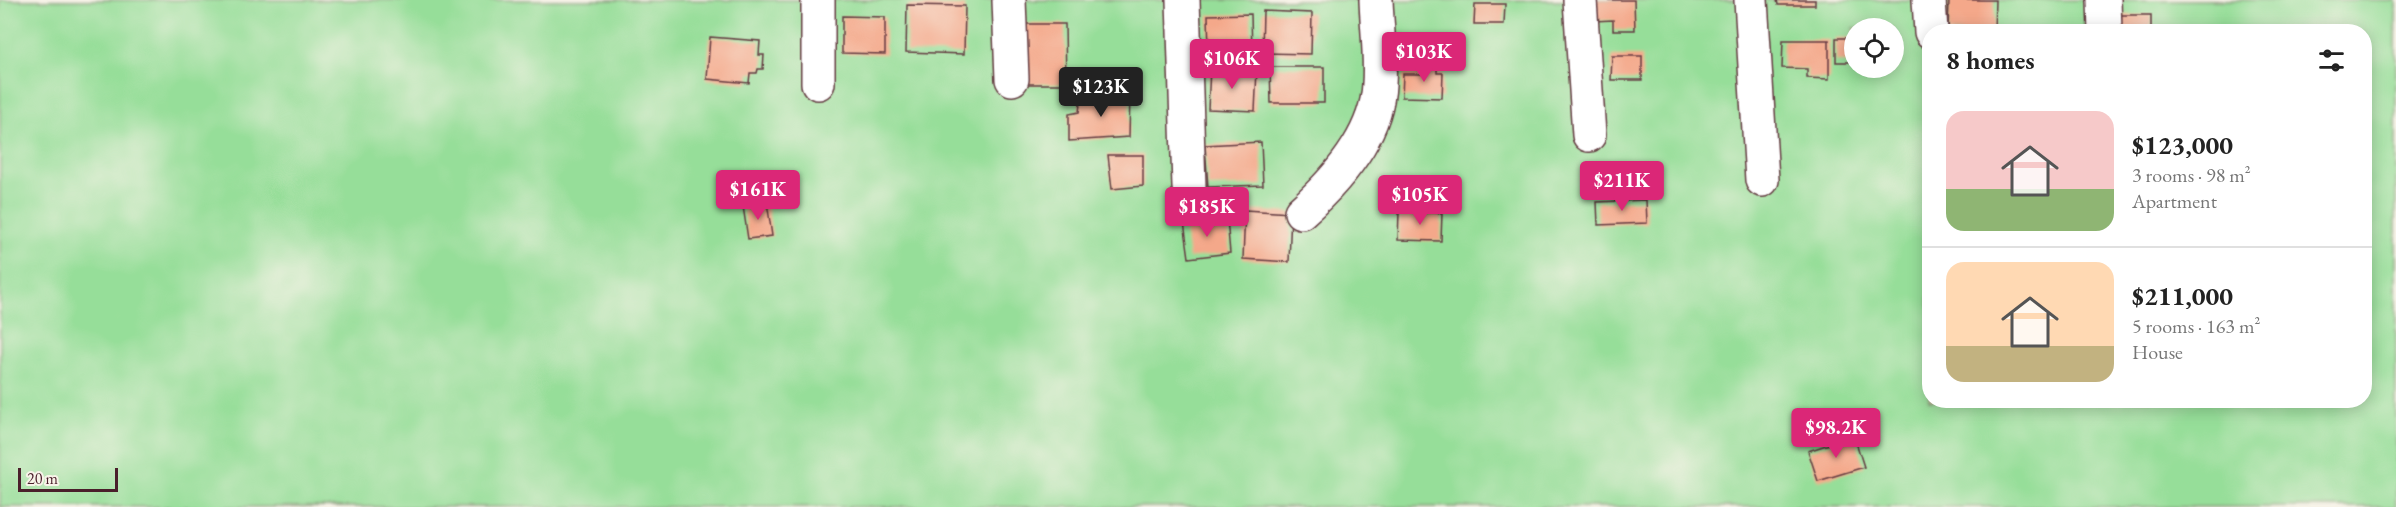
<!DOCTYPE html>
<meta charset="utf-8">
<style>
body{margin:0;font-family:"EB Garamond",serif;background:#f2f2f2;color:#222;height:100vh;display:flex;flex-direction:column;font-size:22px;white-space:nowrap}
*{box-sizing:border-box;margin:0}
p{font-size:20px;color:#767676}
.icon{flex:none;width:33px;height:33px;fill:none;stroke:currentColor;stroke-width:2;stroke-linecap:round;stroke-linejoin:round}
.map{position:relative;flex:1;overflow:hidden}
.sheet{position:absolute;left:1922px;top:24px;width:450px;height:384px;display:flex;flex-direction:column;background:#fff;border-radius:24px;box-shadow:0 3px 15px #0003}
.sheet>*{flex:none}
.fabs{position:absolute;left:1844px;top:18px;display:grid;gap:12px}
.fabs a{display:grid;place-items:center;width:60px;height:60px;border-radius:50%;background:#fff;box-shadow:0 3px 15px #0003;font-size:30px}
.scale{position:absolute;left:18px;bottom:15px;width:100px;box-sizing:border-box;padding-left:6px;border:3px solid #4a1f2b;border-top:0;font-size:16px;line-height:21px;white-space:nowrap;color:#4a1f2b;-webkit-text-stroke:4px #f7f3e8;paint-order:stroke}
.price{position:absolute;translate:-50% -51px;padding:0 14px;border-radius:6px;background:#db2777;color:#fff;font-size:20px;line-height:39px;filter:drop-shadow(0 2px 3px #0008)}
.price::after{content:'';position:absolute;left:50%;top:36px;width:18px;height:14px;margin-left:-9px;background:inherit;clip-path:polygon(0 0,100% 0,50% 100%)}
.price.active{background:#222;color:#fff}
ul{padding:0;list-style:none}
li{display:flex;align-items:center;gap:18px;height:150px;padding:0 24px}
li+li{border-top:2px solid #e0e0e0}
li span{display:grid;place-items:center;flex:none;width:168px;height:120px;border-radius:18px;color:#555}
li>.icon{margin-inline-start:auto}
span .icon{width:72px;height:72px;fill:#fffc;stroke-width:1}
li b{font-size:26px}
h2{display:flex;justify-content:space-between;align-items:center;height:72px;padding:0 24px;font-size:26px}
.map>svg:first-child{display:block}
</style>
<div class="map">
<svg width="2396" height="507" viewBox="0 0 2396 507">
<rect width="100%" height="100%" fill="#f7f3e8"/>
<filter id="ink" filterUnits="userSpaceOnUse"><feTurbulence type="fractalNoise" baseFrequency=".0167" numOctaves="2"/><feDisplacementMap in="SourceGraphic" scale="12" xChannelSelector="R" yChannelSelector="G"/><feConvolveMatrix kernelMatrix="1 2 1 2 8 2 1 2 1" color-interpolation-filters="sRGB"/></filter>
<filter id="wash" filterUnits="userSpaceOnUse"><feTurbulence type="fractalNoise" baseFrequency=".008" numOctaves="4" result="noise"/><feDisplacementMap in="SourceGraphic" scale="24" xChannelSelector="R" yChannelSelector="G"/><feGaussianBlur stdDeviation="1.35" result="paint"/><feColorMatrix in="noise" values="0 0 0 0 0 0 0 0 0 0 0 0 0 0 0 0 0 1.4 0 .05"/><feComposite in="paint" operator="in"/></filter>
<g filter="url(#wash)">
<rect width="100%" height="100%" fill="#f2dabb"/>
<!-- green -->
<path fill="#96de99" stroke="#707e62" stroke-width="1.5" fill-rule="evenodd" d="M 0,0 L 2396,0 L 2396,507 L 0,507 ZM 1854,28 L 1893,28 L 1893,68 L 1854,68 ZM 1929,32 L 2364,32 L 2364,400 L 1929,400 Z"/>
<g id="blocks">
<!-- building -->
<g fill="#f4a88a">
<polygon points="1593,0 1634,0 1635,30 1613,30 1613,20 1594,21"/>
<polygon points="1777,0 1815,0 1815,5 1778,5"/>
<polygon points="1949,0 1995,0 1994,32 1948,32"/>
<polygon points="1475,4 1505,4 1504,24 1474,24"/>
<polygon points="907,5 965,6 964,54 906,52"/>
<polygon points="1263,11 1312,13 1311,54 1262,53"/>
<polygon points="1251,14 1252,52 1209,52 1208,15"/>
<rect x="2120" y="15" width="31" height="17"/>
<polygon points="842,16 885,17 885,54 842,53"/>
<polygon points="1023,24 1065,24 1066,84 1025,84"/>
<polygon points="710,37 760,41 759,55 764,55 763,69 758,69 757,73 750,73 749,83 707,79"/>
<rect x="1836" y="38" width="18" height="24"/>
<polygon points="1783,40 1829,40 1829,79 1807,78 1807,69 1782,68"/>
<polygon points="1612,56 1642,56 1642,80 1611,80"/>
<polygon points="1424,63 1437,63 1437,73 1443,73 1442,98 1402,97 1403,74 1423,74"/>
<polygon points="1270,67 1324,67 1324,103 1271,103"/>
<polygon points="1210,68 1257,70 1255,111 1208,109"/>
<polygon points="1130,94 1129,137 1069,141 1069,114 1079,112 1081,96"/>
<polygon points="1261,142 1263,185 1208,187 1205,145"/>
<polygon points="1108,155 1143,155 1143,186 1112,189"/>
<polygon points="1646,200 1647,223 1598,225 1597,202"/>
<polygon points="767,202 772,236 748,239 743,206"/>
<polygon points="1245,210 1291,213 1289,262 1243,259"/>
<polygon points="1399,212 1442,213 1441,241 1398,240"/>
<polygon points="1227,219 1230,253 1189,258 1184,222"/>
<polygon points="1854,436 1864,467 1818,481 1808,451"/>
</g>
</g>
</g>
<g filter="url(#ink)">
<use href="#blocks" fill-opacity="0" stroke="#633b41" stroke-width="1.5"/>
<g fill="none" stroke-linecap="round" stroke-linejoin="round">
<!-- street casing -->
<g stroke="#633b41" stroke-width="36">
<g id="street">
<polyline points="818,0 818,83"/>
<polyline points="1009,0 1012,79"/>
<polyline points="1183,0 1189,187"/>
<polyline points="1580,0 1589,135"/>
<polyline points="1751,0 1762,180"/>
<polyline points="1929,0 1931,32"/>
<polyline points="2104,0 2105,32"/>
<path d="M 1301,212 C 1337,180 1377,134 1379,84 C 1381,56 1377,28 1376,0"/>
</g>
</g>
<!-- street -->
<use href="#street" stroke="#fff" stroke-width="33"/>
</g>
</g>
</svg>
<div class="fabs">
<a><svg class="icon" aria-label="locate" viewBox="0 0 24 24"><circle cx="12" cy="12" r="6"/><path d="M12 2v4M12 18v4M2 12h4M18 12h4"/></svg></a>
</div>
<div class="scale">20 m</div>
<b class="price" style="left:1424px;top:83px">$103K</b>
<b class="price" style="left:1232px;top:90px">$106K</b>
<b class="price active" style="left:1101px;top:118px">$123K</b>
<b class="price" style="left:1622px;top:212px">$211K</b>
<b class="price" style="left:758px;top:221px">$161K</b>
<b class="price" style="left:1420px;top:226px">$105K</b>
<b class="price" style="left:1207px;top:238px">$185K</b>
<b class="price" style="left:1836px;top:459px">$98.2K</b>
<section class="sheet">
<h2>8 homes<svg class="icon" aria-label="filters" viewBox="0 0 24 24"><path d="M4 7h16M4 17h16"/><circle cx="9" cy="7" r="2"/><circle cx="15" cy="17" r="2"/></svg></h2>
<ul>
<li><span style="background:linear-gradient(#f6c9c9 65%,#8fb573 0)"><svg class="icon" aria-label="home" viewBox="0 0 24 24"><path d="M3 11l9-7 9 7M6 9v11h12V9"/></svg></span><div><b>$123,000</b><p>3 rooms · 98 m²</p><p>Apartment</p></div></li>
<li><span style="background:linear-gradient(#ffd9b3 70%,#c2b280 0)"><svg class="icon" aria-label="home" viewBox="0 0 24 24"><path d="M3 11l9-7 9 7M6 9v11h12V9"/></svg></span><div><b>$211,000</b><p>5 rooms · 163 m²</p><p>House</p></div></li>
</ul>
</section>
</div>
